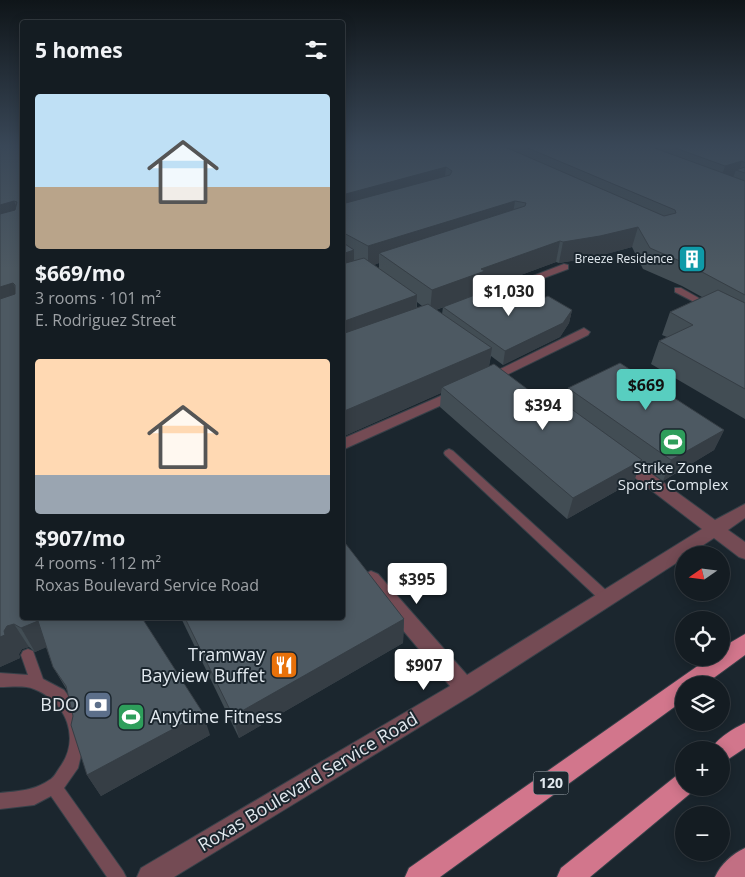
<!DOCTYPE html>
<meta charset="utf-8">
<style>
body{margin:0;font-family:"Open Sans",sans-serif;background:#21292f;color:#f1f3f6;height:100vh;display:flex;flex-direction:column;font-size:19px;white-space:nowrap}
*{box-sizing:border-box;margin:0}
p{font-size:16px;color:#9da1a5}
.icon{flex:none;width:28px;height:28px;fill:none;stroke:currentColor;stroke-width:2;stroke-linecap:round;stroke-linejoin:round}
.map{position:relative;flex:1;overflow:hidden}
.side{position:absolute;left:20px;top:20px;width:325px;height:600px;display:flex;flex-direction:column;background:#141c22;border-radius:5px;box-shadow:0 2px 12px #0003,0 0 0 1px #333a40}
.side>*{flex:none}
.needle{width:32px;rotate:256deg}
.tools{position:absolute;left:675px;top:546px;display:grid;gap:10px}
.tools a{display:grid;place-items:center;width:55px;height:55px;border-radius:50%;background:#141c22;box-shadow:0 2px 12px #0003,0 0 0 1px #333a40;font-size:25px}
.price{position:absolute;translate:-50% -42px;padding:0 11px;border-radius:5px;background:#fff;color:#222;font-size:16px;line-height:32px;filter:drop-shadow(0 1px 2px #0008)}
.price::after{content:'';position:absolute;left:50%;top:30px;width:15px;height:11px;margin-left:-8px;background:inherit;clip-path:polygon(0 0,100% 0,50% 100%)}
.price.on{background:#58cec0;color:#111}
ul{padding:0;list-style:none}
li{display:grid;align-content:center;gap:10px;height:265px;padding:0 15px}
li span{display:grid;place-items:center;height:155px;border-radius:5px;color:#555}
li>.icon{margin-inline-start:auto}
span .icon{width:90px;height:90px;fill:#fffc;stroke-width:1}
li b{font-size:21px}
h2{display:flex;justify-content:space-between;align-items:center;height:60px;padding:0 15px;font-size:21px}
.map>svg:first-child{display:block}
</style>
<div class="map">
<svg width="745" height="877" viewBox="0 0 745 877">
<rect width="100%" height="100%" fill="#1b262e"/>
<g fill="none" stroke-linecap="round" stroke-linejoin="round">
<!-- service casing -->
<g stroke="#374149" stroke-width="2">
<g id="service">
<polygon points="675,288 681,288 711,305 710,307 704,307 675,292"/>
<polygon points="449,449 453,451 609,593 611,597 609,601 605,602 601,601 445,455 444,453 445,451"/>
<path d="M 28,649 L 33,651 L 43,679 L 64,690 L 78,709 L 85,738 L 78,768 L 64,788 L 123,871 L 126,877 L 107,877 L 51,796 L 34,805 L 0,809 L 0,793 C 19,791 34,791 51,779 C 55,776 57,771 60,767 C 81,738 66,701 34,689 C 25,685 10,687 0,687 L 0,673 L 28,675 L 21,655 L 23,651 Z"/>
</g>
</g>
<!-- minor casing -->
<g stroke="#374149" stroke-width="2">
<g id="minor">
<polygon points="564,264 568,265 568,269 488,299 480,299 478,297"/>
<polygon points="584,328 590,332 588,335 490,383 480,383 478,380"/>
<polygon points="459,388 464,389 466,392 464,395 342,450 342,439"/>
<polygon points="622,455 627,456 715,520 745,504 745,518 728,530 745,542 745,559 739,557 714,538 688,555 684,555 684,558 472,695 174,877 137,877 141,868 450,686 364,584 362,579 364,574 371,571 378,574 467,675 702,529 617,464 614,460 617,456"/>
</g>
</g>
<!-- primary casing -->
<g stroke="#374149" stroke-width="2">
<path id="primary" d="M 745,848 L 745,877 L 715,877 C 721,864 732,854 745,848 Z"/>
</g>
<!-- trunk casing -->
<g stroke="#374149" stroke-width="2">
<g id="trunk">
<polygon points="745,634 745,655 704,685 684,685 684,700 440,877 405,877 409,868 709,658 721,658 721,648"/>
<path d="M 745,723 L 745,748 L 721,764 L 721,750 L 711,750 C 716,739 734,728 745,723 Z"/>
<polygon points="684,772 684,788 694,788 692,792 590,877 557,877 561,868 676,776"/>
</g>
</g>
<!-- service -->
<use href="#service" fill="#744b54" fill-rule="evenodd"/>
<!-- minor -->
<use href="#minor" fill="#744b54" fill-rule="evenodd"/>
<!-- primary -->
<use href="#primary" fill="#c26f83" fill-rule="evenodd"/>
<!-- trunk -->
<use href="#trunk" fill="#d2768c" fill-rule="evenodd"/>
</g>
<!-- wall -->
<g fill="#424d54" fill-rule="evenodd">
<polygon points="0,146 22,146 22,618 210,735 101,796 87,775 68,692 53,667 46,647 35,652 29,647 22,649 19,654 20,658 0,667"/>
<path d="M 342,146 L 745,146 L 745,419 L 651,364 L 659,341 L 667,337 L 662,335 L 670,312 L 702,297 L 682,286 L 643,269 L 632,247 L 595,257 L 559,263 L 556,262 L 483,289 L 482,292 L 525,306 L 572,310 L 569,323 L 560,337 L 503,365 L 491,356 L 489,366 L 542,400 L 564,404 L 568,388 L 724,430 L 714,450 L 663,481 L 640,464 L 634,481 L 567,519 L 440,407 L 441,393 L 342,437 ZM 379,263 L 379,268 L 374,265 ZM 460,301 L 443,307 L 442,314 L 436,310 ZM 417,302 L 422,306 L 417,308 Z"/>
<polygon points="181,618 342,618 404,619 403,643 239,738"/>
</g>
<!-- shaded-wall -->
<g fill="#363e45">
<polygon points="742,161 739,171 736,170 732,180 719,184 725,166"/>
<polygon points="446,167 444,185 342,214 342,195"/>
<polygon points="14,201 22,220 0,226 0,205"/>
<polygon points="515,201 512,220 379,253 379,263 368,267 368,246"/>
<polygon points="638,227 632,247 595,257 559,263 563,242"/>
<polygon points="560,241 556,262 483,289 482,292 430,312 432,290 481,269"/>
<polygon points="354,250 354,271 342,275 342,254"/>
<polygon points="13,283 21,305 0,312 0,287"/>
<polygon points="417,295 416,317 342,345 342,322"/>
<polygon points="572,310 569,323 560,337 503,365 505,351"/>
<polygon points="492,348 488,372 442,387 441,393 342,437 342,412"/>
<polygon points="724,430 714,450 663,481 671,460"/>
<polygon points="642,460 634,481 567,519 573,498"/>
<polygon points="404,619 403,643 239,738 233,716"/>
<polygon points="38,621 52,645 35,652 21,628"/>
<polygon points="14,624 29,647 22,649 19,654 20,658 0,667 0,637 7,626"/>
<polygon points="203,713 210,735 101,796 87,775"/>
</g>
<!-- building -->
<g fill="#4d5962" stroke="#363e45">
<polygon points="0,146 22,146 22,618 142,618 203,713 87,775 71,725 73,716 66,686 53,667 38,621 21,628 14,624 7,626 4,631 5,635 0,637 0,299 15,294 15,285 13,283 0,287 0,214 15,210 17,202 14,201 0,205"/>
<polygon points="342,146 503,146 664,216 676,213 675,210 523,146 649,146 745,181 745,295 689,265 650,248 638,227 600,236 563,242 560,241 481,269 485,271 432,290 379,253 525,206 526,203 515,201 368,246 342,232 342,204 450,175 452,171 446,167 342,195"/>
<polygon points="670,146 745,146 745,163 742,161 725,166"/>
<polygon points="745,167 745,173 736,170"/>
<polygon points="342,242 354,250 342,254"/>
<polygon points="364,258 417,295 342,322 342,264"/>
<polygon points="496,287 525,306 548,296 572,310 563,323 505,351 443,307"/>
<polygon points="718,290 745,303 745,389 659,341 693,325 670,312"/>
<polygon points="428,304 492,348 342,412 342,334"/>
<polygon points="620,363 724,430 671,460 568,388"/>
<polygon points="494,364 542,400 552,395 642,460 573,498 442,387"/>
<polygon points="342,539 404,619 233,716 185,618 342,618"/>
</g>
<!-- sky -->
<linearGradient id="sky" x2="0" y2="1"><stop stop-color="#0f1519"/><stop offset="0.54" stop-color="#394757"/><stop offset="1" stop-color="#394757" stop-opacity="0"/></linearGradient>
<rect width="745" height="269" fill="url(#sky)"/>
<!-- icons -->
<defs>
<g id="building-square" transform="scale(1.4375)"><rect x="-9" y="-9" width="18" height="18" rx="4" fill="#0f9aa8" stroke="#1b262e"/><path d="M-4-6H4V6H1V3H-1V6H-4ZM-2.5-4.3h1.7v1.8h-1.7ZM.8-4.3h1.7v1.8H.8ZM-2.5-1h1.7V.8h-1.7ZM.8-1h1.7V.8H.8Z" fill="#fff"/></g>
<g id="stadium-square" transform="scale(1.4375)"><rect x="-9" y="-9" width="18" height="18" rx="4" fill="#2e9e5b" stroke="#1b262e"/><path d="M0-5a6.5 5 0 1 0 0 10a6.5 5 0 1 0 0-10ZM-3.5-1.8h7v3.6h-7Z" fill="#fff"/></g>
<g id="restaurant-square" transform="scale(1.4375)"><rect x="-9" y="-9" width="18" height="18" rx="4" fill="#e8710a" stroke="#1b262e"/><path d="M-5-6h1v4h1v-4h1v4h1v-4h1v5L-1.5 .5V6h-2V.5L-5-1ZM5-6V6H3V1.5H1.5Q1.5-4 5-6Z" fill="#fff"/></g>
<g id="bank-square" transform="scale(1.4375)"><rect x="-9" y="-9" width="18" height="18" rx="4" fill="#5c6f8a" stroke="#1b262e"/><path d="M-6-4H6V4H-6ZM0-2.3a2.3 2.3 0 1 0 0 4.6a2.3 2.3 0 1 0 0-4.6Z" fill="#fff"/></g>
</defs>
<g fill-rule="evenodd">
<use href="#building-square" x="692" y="259"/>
<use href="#stadium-square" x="673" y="442"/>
<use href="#restaurant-square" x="284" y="665"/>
<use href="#bank-square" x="98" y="705"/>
<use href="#stadium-square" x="131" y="717"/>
</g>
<g text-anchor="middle" stroke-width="4" stroke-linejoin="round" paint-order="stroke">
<!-- far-poi labels -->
<g font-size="12" fill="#e2e9ef" stroke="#1b262e" text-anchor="end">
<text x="673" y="263">Breeze Residence</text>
</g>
<!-- shield labels -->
<rect fill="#1b262e" stroke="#a6aeb5" stroke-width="1" x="533.5" y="771.5" width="35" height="23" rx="4"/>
<g font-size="14" font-weight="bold" fill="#e2e9ef">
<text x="551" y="788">120</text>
</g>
<!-- poi labels -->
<g font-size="15" fill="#e2e9ef" stroke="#1b262e">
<text x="673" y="473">Strike Zone<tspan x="673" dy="17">Sports Complex</tspan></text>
</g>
<!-- near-poi labels -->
<g font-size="18" fill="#e2e9ef" stroke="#1b262e" text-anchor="end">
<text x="265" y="661">Tramway<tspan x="265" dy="21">Bayview Buffet</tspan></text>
<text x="79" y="711">BDO</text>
<text x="150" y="723" text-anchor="start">Anytime Fitness</text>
</g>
<!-- near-street labels -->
<g font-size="18" fill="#e2e9ef" stroke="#1b262e">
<text transform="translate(308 782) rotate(-31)" y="6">Roxas Boulevard Service Road</text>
</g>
</g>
</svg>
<div class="tools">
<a><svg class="needle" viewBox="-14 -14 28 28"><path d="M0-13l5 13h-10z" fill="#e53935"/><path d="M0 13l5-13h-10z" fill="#9da1a5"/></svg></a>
<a><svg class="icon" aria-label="locate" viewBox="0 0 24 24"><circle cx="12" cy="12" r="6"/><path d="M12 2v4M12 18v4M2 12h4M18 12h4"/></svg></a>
<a><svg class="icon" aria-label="layers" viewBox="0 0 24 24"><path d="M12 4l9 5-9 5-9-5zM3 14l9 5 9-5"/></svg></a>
<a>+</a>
<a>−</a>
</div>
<b class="price" style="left:509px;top:317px">$1,030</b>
<b class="price on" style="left:646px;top:411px">$669</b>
<b class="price" style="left:543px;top:431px">$394</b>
<b class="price" style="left:417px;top:605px">$395</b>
<b class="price" style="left:424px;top:691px">$907</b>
<section class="side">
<h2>5 homes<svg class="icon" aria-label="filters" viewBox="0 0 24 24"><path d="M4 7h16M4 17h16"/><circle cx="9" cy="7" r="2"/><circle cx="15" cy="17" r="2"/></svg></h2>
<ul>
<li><span style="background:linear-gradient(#bfe0f5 60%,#b9a48a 0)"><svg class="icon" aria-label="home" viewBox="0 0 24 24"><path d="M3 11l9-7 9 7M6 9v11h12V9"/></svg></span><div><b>$669/mo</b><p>3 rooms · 101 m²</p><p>E. Rodriguez Street</p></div></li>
<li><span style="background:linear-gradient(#ffd9b3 75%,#9aa5b1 0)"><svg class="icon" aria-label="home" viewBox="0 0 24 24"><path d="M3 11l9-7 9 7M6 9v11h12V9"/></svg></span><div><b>$907/mo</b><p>4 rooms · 112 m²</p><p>Roxas Boulevard Service Road</p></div></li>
</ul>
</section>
</div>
